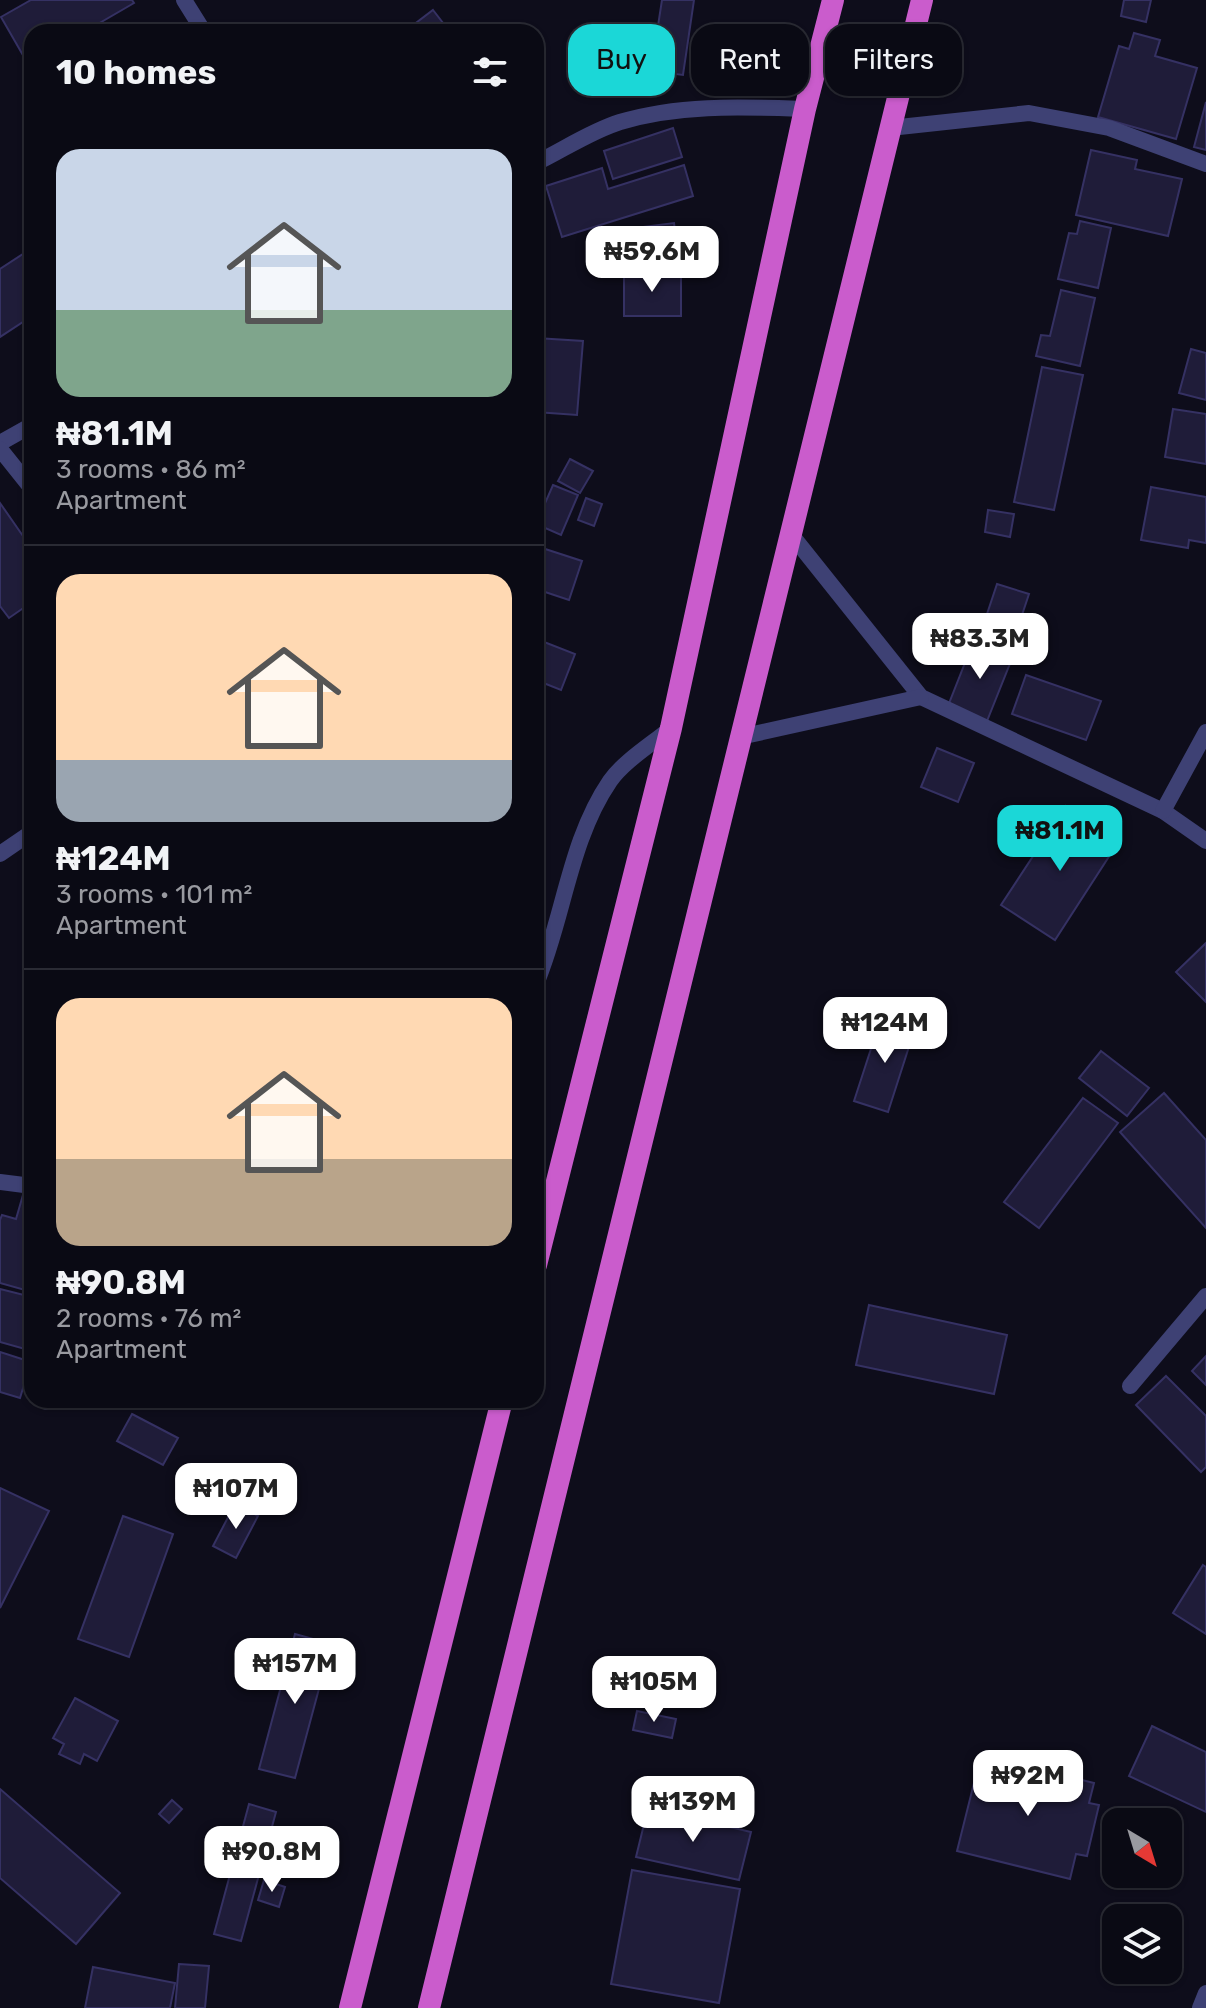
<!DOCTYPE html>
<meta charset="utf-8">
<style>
body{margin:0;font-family:Rubik,sans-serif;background:#181822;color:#f1f3f6;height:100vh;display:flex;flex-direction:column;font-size:30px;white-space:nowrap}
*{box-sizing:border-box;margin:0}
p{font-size:26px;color:#999aa0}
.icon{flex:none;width:44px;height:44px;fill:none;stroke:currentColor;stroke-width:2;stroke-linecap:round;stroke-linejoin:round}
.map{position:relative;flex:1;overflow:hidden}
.sheet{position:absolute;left:24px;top:24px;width:520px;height:1384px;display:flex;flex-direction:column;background:#0a0a14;border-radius:24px;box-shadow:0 2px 6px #0004,0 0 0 2px #2a2b34}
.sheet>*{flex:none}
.banner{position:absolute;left:568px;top:24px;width:518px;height:72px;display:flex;gap:16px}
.needle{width:52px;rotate:142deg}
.controls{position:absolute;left:1102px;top:1808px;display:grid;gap:16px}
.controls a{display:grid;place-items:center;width:80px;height:80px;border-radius:16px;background:#0a0a14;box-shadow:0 2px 6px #0004,0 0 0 2px #2a2b34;font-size:40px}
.price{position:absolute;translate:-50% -68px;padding:0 18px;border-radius:16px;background:#fff;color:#222;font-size:26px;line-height:52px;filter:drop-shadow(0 2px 4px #0008)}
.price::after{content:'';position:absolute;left:50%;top:48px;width:24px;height:18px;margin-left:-12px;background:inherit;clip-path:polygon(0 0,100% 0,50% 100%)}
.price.current{background:#1bd7d7;color:#111}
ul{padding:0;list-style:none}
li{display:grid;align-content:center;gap:16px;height:424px;padding:0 32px}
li+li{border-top:2px solid #2a2b34}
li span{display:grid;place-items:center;height:248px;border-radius:24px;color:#555}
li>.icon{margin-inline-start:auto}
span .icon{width:144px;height:144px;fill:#fffc;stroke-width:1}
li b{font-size:34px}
h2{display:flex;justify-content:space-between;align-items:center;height:96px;padding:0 32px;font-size:34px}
.tag{padding:0 28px;border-radius:24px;background:#0a0a14;box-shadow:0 2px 6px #0004,0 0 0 2px #2a2b34;font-size:28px;line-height:72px}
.tag.current{background:#1bd7d7;color:#111}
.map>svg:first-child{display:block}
</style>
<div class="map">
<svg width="1206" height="2008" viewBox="0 0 1206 2008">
<rect width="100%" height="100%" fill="#0e0d1b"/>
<!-- building -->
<g fill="#1f1c39" stroke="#353163" stroke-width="2">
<polygon points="31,0 132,0 134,3 84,32 32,32 32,62 28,64 1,17"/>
<polygon points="662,0 694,0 683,75 651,71"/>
<polygon points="1124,0 1151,0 1146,22 1121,16"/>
<polygon points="433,10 450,32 404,32"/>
<polygon points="1134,33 1160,40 1155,56 1197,68 1176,139 1098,117 1119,46 1129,49"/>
<polygon points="695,44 707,46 702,74 690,72"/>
<polygon points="1206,102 1206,150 1194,147"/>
<polygon points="673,128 682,157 613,179 604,151"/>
<polygon points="1091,150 1137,160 1135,169 1182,179 1168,236 1076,215"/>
<polygon points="684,165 693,196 562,237 546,186 602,168 608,189"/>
<polygon points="1080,221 1111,228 1098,288 1058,279 1069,233 1077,234"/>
<polygon points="674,223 677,246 636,252 634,228"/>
<polygon points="32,248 32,316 0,337 0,269"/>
<rect x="624" y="272" width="57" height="44"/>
<polygon points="1061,290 1095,298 1080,366 1036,356 1041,335 1050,336"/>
<polygon points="536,338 583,341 577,415 536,412"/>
<polygon points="1191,349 1206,353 1206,400 1179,393"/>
<polygon points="1042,367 1083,375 1054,510 1014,502"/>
<polygon points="1173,409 1206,414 1206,464 1165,457"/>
<polygon points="570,459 593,471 580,493 558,481"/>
<polygon points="553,485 578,495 561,535 536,524"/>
<polygon points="1151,487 1206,497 1206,543 1189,540 1188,548 1141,540"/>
<polygon points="586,498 602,504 594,526 578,520"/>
<polygon points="0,503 32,549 32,602 9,618 0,606"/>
<polygon points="988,510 1014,514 1010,537 985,532"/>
<polygon points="536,546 582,561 569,600 536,589"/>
<polygon points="997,584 1029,594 1012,645 980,635"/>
<polygon points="539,640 575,654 561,690 536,680"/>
<polygon points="974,640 1013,656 987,721 948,706"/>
<polygon points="1026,675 1101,701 1086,740 1012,714"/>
<polygon points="937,748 974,763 958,802 921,787"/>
<polygon points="1066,806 1119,841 1055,940 1001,905"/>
<polygon points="1206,943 1206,1002 1176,972"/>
<polygon points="881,1018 915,1028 888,1112 854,1101"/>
<polygon points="1101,1051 1149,1088 1127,1116 1079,1078"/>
<polygon points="1164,1093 1206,1140 1206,1228 1120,1132"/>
<polygon points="1083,1098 1118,1123 1039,1228 1004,1202"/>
<polygon points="23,1195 32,1197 32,1292 0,1283 0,1220 2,1215 16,1219"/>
<polygon points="0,1289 32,1297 32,1351 0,1342"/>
<polygon points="869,1305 1007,1335 994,1394 856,1365"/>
<polygon points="0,1352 31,1362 20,1398 0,1392"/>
<polygon points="1206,1356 1206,1385 1192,1371"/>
<polygon points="1166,1376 1206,1416 1206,1467 1201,1472 1136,1405"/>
<polygon points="132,1414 178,1438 163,1465 117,1441"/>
<polygon points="0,1488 49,1511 0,1608"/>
<polygon points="235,1504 258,1516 236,1558 213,1546"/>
<polygon points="123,1516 173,1534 129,1657 78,1639"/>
<polygon points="1203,1565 1206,1567 1206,1634 1173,1613"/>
<polygon points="295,1634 331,1644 295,1778 259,1769"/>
<polygon points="75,1698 118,1721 97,1761 84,1754 80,1764 59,1754 64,1744 53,1738"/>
<polygon points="637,1711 676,1719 672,1738 633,1730"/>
<polygon points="1152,1726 1206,1752 1206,1812 1129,1776"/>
<polygon points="981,1755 1094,1783 1089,1803 1099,1805 1087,1856 1076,1854 1070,1879 957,1851"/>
<polygon points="0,1789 120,1893 76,1944 0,1878"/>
<polygon points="172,1800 182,1809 169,1823 159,1814"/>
<polygon points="249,1804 276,1812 241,1941 214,1934"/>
<polygon points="648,1808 751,1832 739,1880 636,1857"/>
<polygon points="632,1870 740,1889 719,2003 611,1984"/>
<polygon points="264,1880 285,1887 279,1907 258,1900"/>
<polygon points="179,1964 209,1966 205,2008 175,2008"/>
<polygon points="93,1967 175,1983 170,2008 85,2008"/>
</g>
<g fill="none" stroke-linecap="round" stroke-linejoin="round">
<!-- service -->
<polyline stroke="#3e4174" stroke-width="16" points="184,0 204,32"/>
<!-- minor -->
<g stroke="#3e4174" stroke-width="16">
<polyline points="890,128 1029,113 1109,128 1206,164"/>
<path d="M 536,163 C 563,150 591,131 620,122 C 680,104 743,107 805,109"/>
<polyline points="0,443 32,425"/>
<polyline points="0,449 32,489"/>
<polyline points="790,533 921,697 1163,811 1206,841"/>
<polyline points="740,737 921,697"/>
<polyline points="1163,811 1206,732"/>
<polyline points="0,854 32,832"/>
<path d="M 536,984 C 564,918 569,841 610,781 C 624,761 652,744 671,728"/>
<polyline points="0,1182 32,1186"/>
<polyline points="1130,1386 1206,1296"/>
<polyline points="47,1402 47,1400"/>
<polyline points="1200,2008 1206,1993"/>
</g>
<!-- trunk -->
<g stroke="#ca5ccc" stroke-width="22">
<polyline points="536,1265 671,728 805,109 833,0"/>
<polyline points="350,2008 502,1400"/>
<polyline points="429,2008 922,0"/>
</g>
</g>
</svg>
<div class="controls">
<a><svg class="needle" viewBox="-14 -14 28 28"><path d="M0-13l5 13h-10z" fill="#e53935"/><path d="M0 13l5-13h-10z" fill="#999aa0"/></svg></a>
<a><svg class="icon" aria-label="layers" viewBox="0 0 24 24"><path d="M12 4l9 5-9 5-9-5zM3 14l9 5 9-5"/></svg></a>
</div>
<b class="price" style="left:652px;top:294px">₦59.6M</b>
<b class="price" style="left:980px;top:681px">₦83.3M</b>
<b class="price current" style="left:1060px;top:873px">₦81.1M</b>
<b class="price" style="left:885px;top:1065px">₦124M</b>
<b class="price" style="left:236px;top:1531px">₦107M</b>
<b class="price" style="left:295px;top:1706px">₦157M</b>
<b class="price" style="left:654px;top:1724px">₦105M</b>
<b class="price" style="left:1028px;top:1818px">₦92M</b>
<b class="price" style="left:693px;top:1844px">₦139M</b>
<b class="price" style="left:272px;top:1894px">₦90.8M</b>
<div class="banner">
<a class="tag current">Buy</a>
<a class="tag">Rent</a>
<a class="tag">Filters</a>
</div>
<section class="sheet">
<h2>10 homes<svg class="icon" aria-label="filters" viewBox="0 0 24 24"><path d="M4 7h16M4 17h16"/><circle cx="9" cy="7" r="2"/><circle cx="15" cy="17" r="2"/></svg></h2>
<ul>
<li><span style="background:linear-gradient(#c9d6e8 65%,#7fa58c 0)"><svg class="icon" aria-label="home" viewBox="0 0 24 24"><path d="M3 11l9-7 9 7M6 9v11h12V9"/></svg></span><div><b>₦81.1M</b><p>3 rooms · 86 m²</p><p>Apartment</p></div></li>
<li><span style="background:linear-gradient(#ffd9b3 75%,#9aa5b1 0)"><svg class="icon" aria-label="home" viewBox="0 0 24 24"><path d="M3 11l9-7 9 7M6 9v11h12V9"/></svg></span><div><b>₦124M</b><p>3 rooms · 101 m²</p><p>Apartment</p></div></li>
<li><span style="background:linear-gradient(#ffd9b3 65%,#b9a48a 0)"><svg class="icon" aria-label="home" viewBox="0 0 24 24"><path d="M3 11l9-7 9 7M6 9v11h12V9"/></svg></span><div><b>₦90.8M</b><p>2 rooms · 76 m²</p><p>Apartment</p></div></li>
</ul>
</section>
</div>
